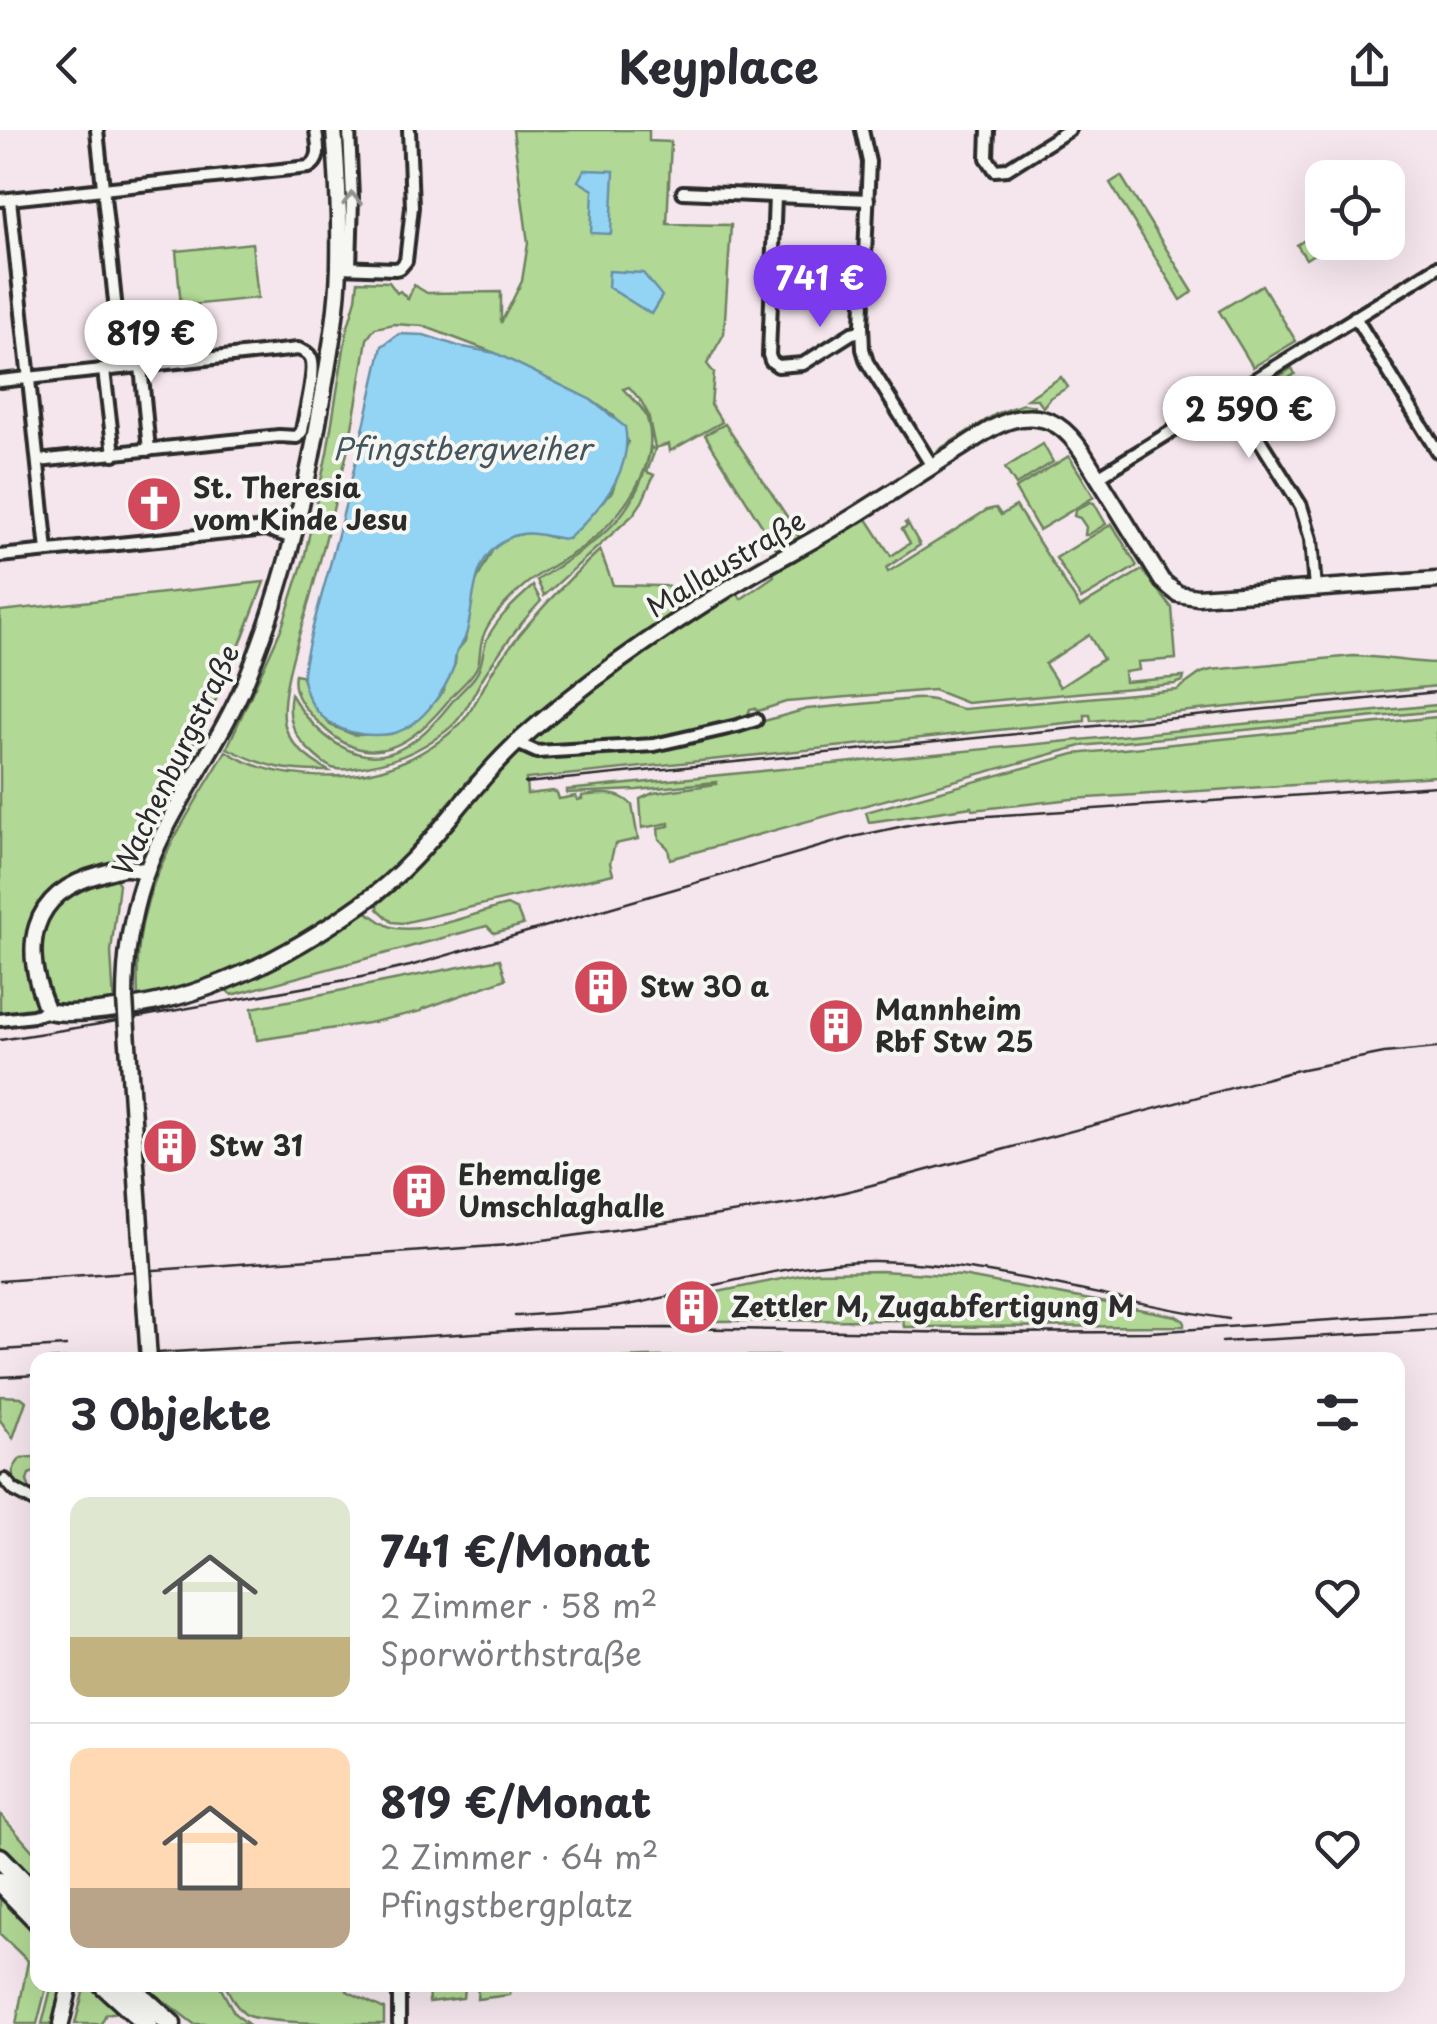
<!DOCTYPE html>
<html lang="de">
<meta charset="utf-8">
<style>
body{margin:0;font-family:"Playpen Sans",sans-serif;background:#f2f2f3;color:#2b2b33;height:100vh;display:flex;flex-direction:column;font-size:38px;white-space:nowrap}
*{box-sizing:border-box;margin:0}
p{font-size:32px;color:#7c7c81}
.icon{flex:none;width:55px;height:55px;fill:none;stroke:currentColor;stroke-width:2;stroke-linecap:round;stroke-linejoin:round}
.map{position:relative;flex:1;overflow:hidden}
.details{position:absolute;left:30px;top:1222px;width:1375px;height:640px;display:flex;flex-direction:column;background:#fff;border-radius:20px;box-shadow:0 10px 40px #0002}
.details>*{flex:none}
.fabs{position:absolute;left:1305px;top:30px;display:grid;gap:20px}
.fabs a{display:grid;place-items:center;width:100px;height:100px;border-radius:20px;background:#fff;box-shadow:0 10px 40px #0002;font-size:50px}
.price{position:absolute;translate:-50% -85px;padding:0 22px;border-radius:35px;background:#fff;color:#222;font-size:32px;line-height:65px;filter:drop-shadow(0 2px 5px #0008)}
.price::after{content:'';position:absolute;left:50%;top:60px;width:30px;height:22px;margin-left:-15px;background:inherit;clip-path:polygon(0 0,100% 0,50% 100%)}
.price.active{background:#7c3aed;color:#fff}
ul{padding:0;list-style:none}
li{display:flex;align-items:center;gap:30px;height:250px;padding:0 40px}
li+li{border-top:2px solid #e1e1e2}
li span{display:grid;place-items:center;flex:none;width:280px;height:200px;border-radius:20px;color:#555}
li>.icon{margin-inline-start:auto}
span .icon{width:120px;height:120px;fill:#fffc;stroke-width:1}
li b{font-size:42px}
h2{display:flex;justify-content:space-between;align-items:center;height:120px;padding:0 40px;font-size:42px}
header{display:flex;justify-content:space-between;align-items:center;height:130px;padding:0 40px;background:#fff;font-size:45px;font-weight:700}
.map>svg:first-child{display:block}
</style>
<header><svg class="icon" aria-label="back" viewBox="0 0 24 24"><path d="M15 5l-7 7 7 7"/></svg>Keyplace<svg class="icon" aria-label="share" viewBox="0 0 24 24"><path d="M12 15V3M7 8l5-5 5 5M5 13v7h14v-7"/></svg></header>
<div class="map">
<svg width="1437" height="1894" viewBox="0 0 1437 1894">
<rect width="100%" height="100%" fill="#f5e6ed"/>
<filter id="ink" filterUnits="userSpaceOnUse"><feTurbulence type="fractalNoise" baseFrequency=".01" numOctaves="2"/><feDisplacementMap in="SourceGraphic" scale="20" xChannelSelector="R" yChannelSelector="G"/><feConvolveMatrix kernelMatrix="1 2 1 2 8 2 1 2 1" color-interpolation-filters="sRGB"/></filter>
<g filter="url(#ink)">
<!-- green -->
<g fill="#b1d895" stroke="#6e8260" stroke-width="2.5" fill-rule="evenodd">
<path d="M 513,0 L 649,0 L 649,11 L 671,12 L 667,94 L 731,95 L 724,204 L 707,234 L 714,243 L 711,275 L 722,292 L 670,321 L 669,314 L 655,318 L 648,284 L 641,271 L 629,257 L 623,259 C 631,268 643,276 647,288 C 663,336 618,391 583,417 C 560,433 533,445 514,465 C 502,477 488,491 483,507 C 479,517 481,528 477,537 C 472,548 460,557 452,566 C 416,612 372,646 321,595 C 307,581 291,565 295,544 L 301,545 L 310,569 L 330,595 L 354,605 L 391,604 L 433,573 L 444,560 L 445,553 L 455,534 L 456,522 L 465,511 L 474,455 L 493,419 L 511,406 L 534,402 L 553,408 L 581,397 L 602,370 L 612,362 L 628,312 L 614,286 L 591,270 L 495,223 L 423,196 L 394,194 L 375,198 L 367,209 C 361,247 355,285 347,323 C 336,368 325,413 313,457 C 305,490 275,568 286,599 C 292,617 313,632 329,641 C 287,642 265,637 227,618 L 282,497 L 304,429 L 327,323 L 347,200 L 356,169 L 358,151 L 389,152 L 397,163 L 400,161 L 408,169 L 414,155 L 427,163 L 501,162 L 501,193 L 522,151 L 528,113 Z"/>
<polygon points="1121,46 1193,162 1181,170 1110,53"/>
<polygon points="1322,99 1322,112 1331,113 1306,129 1297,115"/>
<polygon points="252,113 258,168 181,176 176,121"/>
<polygon points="1262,155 1296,211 1253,237 1219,181"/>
<polygon points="1292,238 1295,244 1273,258 1283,273 1281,275 1276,273 1268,261 1255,269 1259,277 1254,281 1250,271 1254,262"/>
<polygon points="1061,247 1068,257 1050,268 1043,277 1037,269 1027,269"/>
<polygon points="1023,274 1034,276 1036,279 1043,281 1042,283 1007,283 940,322 938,320 996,284"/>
<polygon points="725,294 790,391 802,413 781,426 705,305"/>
<polygon points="1043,314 1053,332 1016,355 1005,338"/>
<path d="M 651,317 L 655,320 L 647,342 L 654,345 L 642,372 L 633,385 L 544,466 L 537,450 C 596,412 636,391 651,317 Z"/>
<polygon points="1069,326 1094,367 1039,400 1015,359"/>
<polygon points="1090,372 1094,373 1106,394 1088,405 1085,405 1086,397 1080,388 1074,386 1075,381"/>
<path d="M 1016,376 L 1080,477 L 1142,440 L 1172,478 L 1176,529 L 1138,532 L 1139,540 L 1124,542 L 1125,552 L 1184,547 L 1183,551 L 1175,554 L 967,573 L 934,560 L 786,572 L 758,581 L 754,578 L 750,579 L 747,588 L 741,591 L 674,609 L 537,619 L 529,614 L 528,609 L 608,541 L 736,461 L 741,469 L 774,446 L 773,443 L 867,389 L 891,426 L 910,413 L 902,399 L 907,396 L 905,393 L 907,392 L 920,415 L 886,438 L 888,442 L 987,380 L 996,378 L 1001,385 ZM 1089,505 L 1103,529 L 1060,557 L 1045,534 Z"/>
<polygon points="1112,394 1137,436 1081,469 1056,428"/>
<path d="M 600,420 L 613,455 L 706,457 L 712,465 L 519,605 L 470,648 L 431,694 L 427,706 L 369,763 L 299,810 L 211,852 L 138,870 C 137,842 137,814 144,786 C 157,727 196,672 226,621 C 270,650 348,654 397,634 C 419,626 445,609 461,593 C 474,580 486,550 497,534 C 528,491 562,455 600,420 Z"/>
<polygon points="264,452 228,546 157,684 144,705 111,740 119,754 111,822 114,874 0,888 0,481"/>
<path d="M 533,456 L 541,471 C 520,493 502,518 485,544 C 473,564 465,587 446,601 C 417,623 391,633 355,638 C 348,639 340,641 332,638 C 324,634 315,626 308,619 C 292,603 287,586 291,564 C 313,602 358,644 404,617 C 425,605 440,587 455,568 C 461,561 470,554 476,545 C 483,535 482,521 487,509 C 497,488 516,471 533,456 Z"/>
<path d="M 1353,526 C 1382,526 1409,533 1437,533 L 1437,556 L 1091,591 L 1090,585 L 1085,585 L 1085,591 L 526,649 L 527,664 L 553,661 L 557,663 L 559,669 L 576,666 L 577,670 L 582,669 L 582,666 C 600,664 618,660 632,675 L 638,709 L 615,714 L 610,733 L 613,744 L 403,793 L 392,792 L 378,779 L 379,767 L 520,619 L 631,621 L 757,593 L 807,579 L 914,569 C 938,567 944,576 964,579 L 1177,560 L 1201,543 L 1211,540 Z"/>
<polygon points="1437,575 1437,581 1081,616 670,729 668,718 659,709 658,698 669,696 669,693 642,698 640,669 653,663 717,654 717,652 637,660 567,663 567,660"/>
<polygon points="1437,587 1437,646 1072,669 973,680 972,677 869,692 866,682 1074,624"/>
<path d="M 507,775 L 517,780 L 523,795 L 494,803 L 487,796 L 232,865 L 224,858 L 361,780 C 375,784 381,796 396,798 C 428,803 475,783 507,775 Z"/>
<polygon points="500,829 506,849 423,879 422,881 368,893 257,910 252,878"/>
<polygon points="881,1141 962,1146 1176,1186 1184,1191 1184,1196 904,1197 903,1190 712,1191 708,1164 815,1142"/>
<polygon points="779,1226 780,1230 564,1230 647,1227"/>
<polygon points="0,1266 21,1267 26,1271 13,1308 0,1290"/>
<path d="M 33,1327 L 37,1329 L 37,1341 L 29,1344 L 27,1351 L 30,1359 L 37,1364 L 37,1369 L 15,1356 C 10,1344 13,1337 21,1328 Z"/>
<polygon points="0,1684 37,1726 37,1754 0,1715"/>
<polygon points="0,1766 37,1804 38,1855 47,1855 37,1894 16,1894 28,1831 0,1804"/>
<polygon points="52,1855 66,1855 56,1894 42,1894"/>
<polygon points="85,1855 101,1865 119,1882 106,1884 101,1894 75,1894"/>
<polygon points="143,1855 219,1855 235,1884 248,1894 194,1894"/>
<path d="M 225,1855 L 350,1855 L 347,1861 L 384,1879 L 384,1894 C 352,1894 274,1894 248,1886 C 237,1880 231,1866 225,1855 Z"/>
<polygon points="461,1855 461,1858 464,1858 463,1868 429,1872 428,1855"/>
<polygon points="478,1855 511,1855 510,1865 477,1869"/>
</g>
<!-- water -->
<g fill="#93d4f5" stroke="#6990a4" stroke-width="2.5">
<polygon points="584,40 614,41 611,104 591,103 593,60 578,51"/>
<polygon points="609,141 643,143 662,166 651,184 608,157"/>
<path d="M 399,204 L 424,205 L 458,216 L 495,223 L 591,270 L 625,297 C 634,341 599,381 568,409 C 547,408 529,398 509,408 C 467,429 477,473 465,508 C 463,513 459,517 457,521 C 455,525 455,532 454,536 C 445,562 419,600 389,604 C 347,609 312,593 303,550 C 300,536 322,465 327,446 C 348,370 365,293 382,216 Z"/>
</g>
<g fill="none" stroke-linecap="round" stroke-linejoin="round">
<!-- street casing -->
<g stroke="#2b2b2b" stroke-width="18">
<g id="street">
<polyline points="97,0 122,238"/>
<polyline points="349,0 352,68 350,137"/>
<polyline points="862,0 869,32 862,195 863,219 867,232 932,336"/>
<polyline points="988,0 987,28 995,40 1007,39 1069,0"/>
<polyline points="683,62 868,70"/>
<polyline points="775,66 769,225 771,231 778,236 803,234 852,203 861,201"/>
<polyline points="10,69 47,421"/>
<path d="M 0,70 L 309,37 C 323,29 317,13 316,0"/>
<polyline points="339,137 395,139 400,138 406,131 412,77 409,0"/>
<polyline points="1355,187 1437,321"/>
<polyline points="141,236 149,320"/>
<polyline points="104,240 114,324"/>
<path d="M 0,251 L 298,219 C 303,221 308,222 311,228 C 317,241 304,286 302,301 L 297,307 L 279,306 L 38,331"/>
<polyline points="1231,264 1301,376 1311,409 1315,459"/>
<polyline points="1098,347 1437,137"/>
<polyline points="266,399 293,408"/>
<polyline points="0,426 266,399 280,393 299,380"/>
<polyline points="517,613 537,622 654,615 737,596 756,590"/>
<polyline points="0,890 33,886 48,881"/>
<polyline points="5,1350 14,1360 38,1373"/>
<polyline points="399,1894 399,1855"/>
</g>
</g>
<!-- secondary casing -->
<g stroke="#2b2b2b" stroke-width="21">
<g id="secondary">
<path d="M 146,742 C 125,735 121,738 101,744 C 28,763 21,819 48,881 C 66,885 89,882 108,880 C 204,870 285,829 363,773 C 426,729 464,661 520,610 C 586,551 659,501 734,455 C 775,430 818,409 859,383 C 893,362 927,339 961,318 C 980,306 999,291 1021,288 C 1050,284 1068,300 1083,323 L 1162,451 L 1178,464 L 1197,467 L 1437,450"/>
<path d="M 125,869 C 125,828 130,790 143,751 C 168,679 218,618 247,548 C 284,457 307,361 323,264 C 330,222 338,179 339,136 C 340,91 338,45 334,0"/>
<polyline points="61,1894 70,1855"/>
</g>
</g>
<!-- highway casing -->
<g stroke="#2b2b2b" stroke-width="25">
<g id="highway">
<polyline points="0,1728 38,1767"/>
<polyline points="0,1752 38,1791"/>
<polyline points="104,1855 147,1894"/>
<polyline points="128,1855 171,1894"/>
</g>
</g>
<!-- street -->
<use href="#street" stroke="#f6f6f2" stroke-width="10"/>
<!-- secondary -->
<use href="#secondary" stroke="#f6f6f2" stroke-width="14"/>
<!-- highway -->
<use href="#highway" stroke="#f6f6f2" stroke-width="18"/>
<!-- rail -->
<g stroke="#2b2b2b" stroke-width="2.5">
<polyline points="525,653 1437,562"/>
<polyline points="0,910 94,895 357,848 410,836 853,707 913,694 959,688 1437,656"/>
<polyline points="0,1151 508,1115 706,1087 803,1072 857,1059 1298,940 1384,923 1437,918"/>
<path d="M 515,1186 C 558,1183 601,1181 643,1172 C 720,1156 797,1130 876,1131 C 997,1133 1111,1172 1229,1189"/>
<polyline points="1222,1212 1437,1200"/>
<polyline points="0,1220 66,1216"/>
<polyline points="48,1230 537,1199 666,1198 975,1203 1150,1202 1437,1183"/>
<polyline points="0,1247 38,1245"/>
</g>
<!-- secondary-bridge casing -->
<g stroke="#2b2b2b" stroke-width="21" stroke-linecap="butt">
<polyline id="secondary-bridge" points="125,869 149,1230"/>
</g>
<!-- secondary-bridge -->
<use href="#secondary-bridge" stroke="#f6f6f2" stroke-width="14"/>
</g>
<!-- one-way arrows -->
<defs><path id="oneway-chevron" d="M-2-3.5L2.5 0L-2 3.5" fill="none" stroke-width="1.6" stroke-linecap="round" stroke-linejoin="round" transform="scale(2.5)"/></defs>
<use stroke="#90908e" href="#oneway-chevron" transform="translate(352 69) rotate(-91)"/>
</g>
<!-- icons -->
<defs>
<g id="church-disc" transform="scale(2.875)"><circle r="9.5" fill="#d1495b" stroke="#f6f6f2"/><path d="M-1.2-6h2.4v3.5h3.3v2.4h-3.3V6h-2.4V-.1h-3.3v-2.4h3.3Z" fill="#fff"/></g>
<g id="building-disc" transform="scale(2.875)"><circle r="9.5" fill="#d1495b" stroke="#f6f6f2"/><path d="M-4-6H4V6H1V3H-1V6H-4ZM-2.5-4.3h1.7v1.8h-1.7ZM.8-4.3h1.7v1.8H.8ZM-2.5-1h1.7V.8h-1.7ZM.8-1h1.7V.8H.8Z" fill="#fff"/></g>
</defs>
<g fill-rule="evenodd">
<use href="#church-disc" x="154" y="374"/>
<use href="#building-disc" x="601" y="857"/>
<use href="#building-disc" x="836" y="896"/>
<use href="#building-disc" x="170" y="1016"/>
<use href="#building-disc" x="419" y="1061"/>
<use href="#building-disc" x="692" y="1177"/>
</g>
<g text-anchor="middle" stroke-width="8" stroke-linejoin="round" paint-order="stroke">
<!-- poi labels -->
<g font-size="28" font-weight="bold" fill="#2b2b2b" stroke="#f6f6f2" text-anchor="start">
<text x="193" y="368">St. Theresia<tspan x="193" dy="32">vom Kinde Jesu</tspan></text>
<text x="640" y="867">Stw 30 a</text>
<text x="875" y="890">Mannheim<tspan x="875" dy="32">Rbf Stw 25</tspan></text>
<text x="209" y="1026">Stw 31</text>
<text x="458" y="1055">Ehemalige<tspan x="458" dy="32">Umschlaghalle</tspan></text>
<text x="731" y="1187">Zettler M, Zugabfertigung M</text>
</g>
<!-- street labels -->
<g font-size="28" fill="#2b2b2b" stroke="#f6f6f2">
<text transform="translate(726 434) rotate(-31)" y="10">Mallaustraße</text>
<text transform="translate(176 630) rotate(-64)" y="10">Wachenburgstraße</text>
</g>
<!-- water labels -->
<g font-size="30" font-style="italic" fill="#45555e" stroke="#f6f6f2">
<text x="462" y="330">Pfingstbergweiher</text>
</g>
</g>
</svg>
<div class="fabs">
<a><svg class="icon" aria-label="locate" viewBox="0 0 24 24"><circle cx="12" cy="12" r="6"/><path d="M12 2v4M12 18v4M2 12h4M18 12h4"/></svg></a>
</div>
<b class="price active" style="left:820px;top:200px">741 €</b>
<b class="price" style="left:151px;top:255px">819 €</b>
<b class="price" style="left:1249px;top:331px">2 590 €</b>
<section class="details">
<h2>3 Objekte<svg class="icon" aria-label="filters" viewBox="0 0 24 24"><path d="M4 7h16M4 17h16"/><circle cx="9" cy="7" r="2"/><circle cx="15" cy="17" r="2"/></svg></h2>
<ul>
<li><span style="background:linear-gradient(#dfe7d0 70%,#c2b280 0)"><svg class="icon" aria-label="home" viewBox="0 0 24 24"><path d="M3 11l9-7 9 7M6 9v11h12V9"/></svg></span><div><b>741 €/Monat</b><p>2 Zimmer · 58 m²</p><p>Sporwörthstraße</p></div><svg class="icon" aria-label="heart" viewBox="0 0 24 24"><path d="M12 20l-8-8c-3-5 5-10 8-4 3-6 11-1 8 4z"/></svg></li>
<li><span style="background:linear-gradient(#ffd9b3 70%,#b9a48a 0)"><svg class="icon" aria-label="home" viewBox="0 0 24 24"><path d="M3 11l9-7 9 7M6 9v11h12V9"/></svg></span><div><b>819 €/Monat</b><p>2 Zimmer · 64 m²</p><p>Pfingstbergplatz</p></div><svg class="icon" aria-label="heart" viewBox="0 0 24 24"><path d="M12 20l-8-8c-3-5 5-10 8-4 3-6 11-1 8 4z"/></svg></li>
</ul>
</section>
</div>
